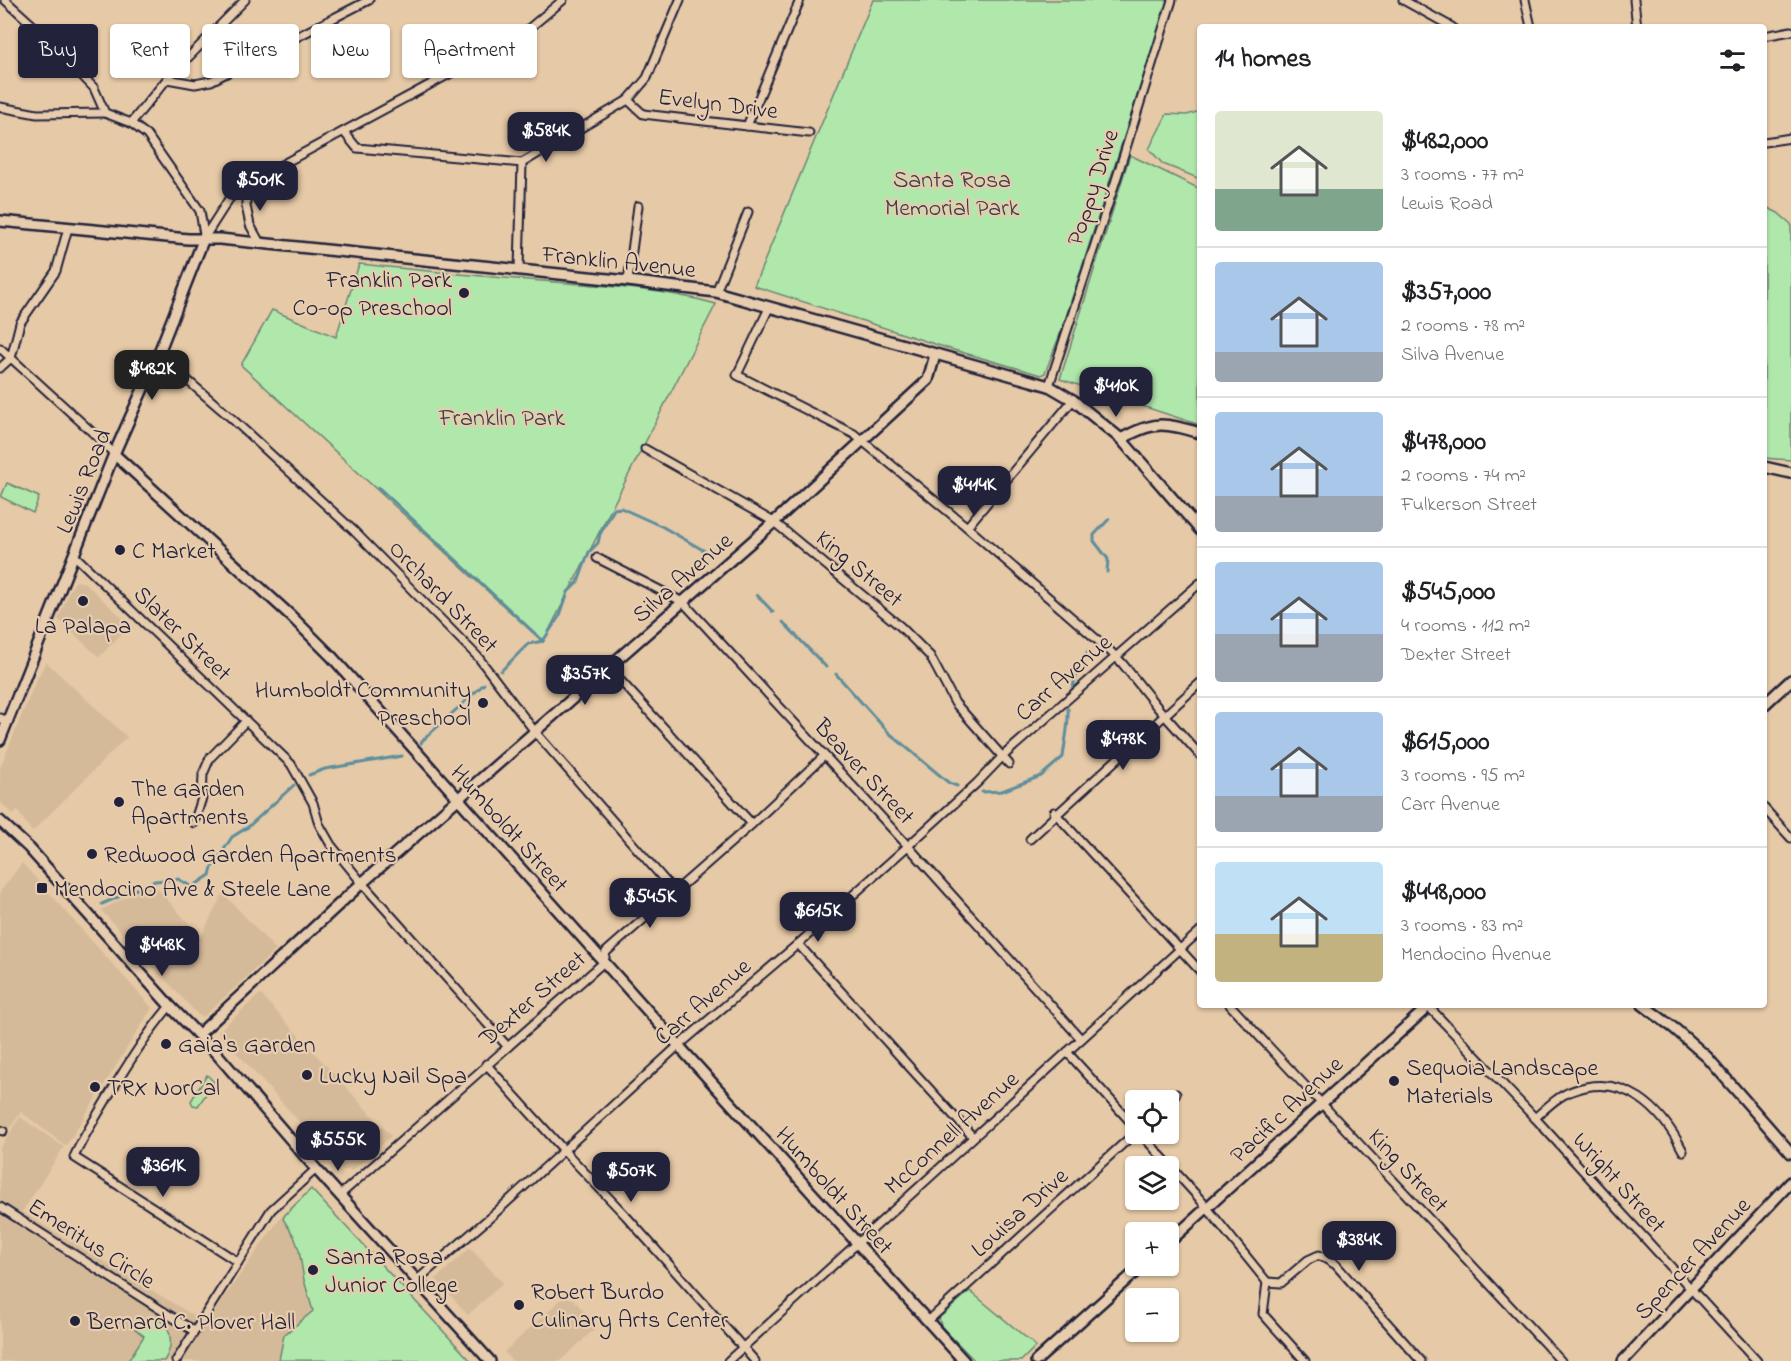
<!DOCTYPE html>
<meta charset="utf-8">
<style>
body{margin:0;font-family:"Indie Flower",sans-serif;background:#f2f2f2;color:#202124;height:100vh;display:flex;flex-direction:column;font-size:22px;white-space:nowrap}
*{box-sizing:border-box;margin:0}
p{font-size:20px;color:#757577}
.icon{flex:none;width:33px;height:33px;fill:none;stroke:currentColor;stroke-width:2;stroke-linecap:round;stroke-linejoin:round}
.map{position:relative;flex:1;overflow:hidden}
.drawer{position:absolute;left:1197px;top:24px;width:570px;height:984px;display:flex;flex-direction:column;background:#fff;border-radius:6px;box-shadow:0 2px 4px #0004}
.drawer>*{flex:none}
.hud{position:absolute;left:18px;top:24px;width:570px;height:54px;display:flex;gap:12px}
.buttons{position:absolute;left:1125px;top:1090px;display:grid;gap:12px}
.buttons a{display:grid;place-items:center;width:54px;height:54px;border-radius:6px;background:#fff;box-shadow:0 2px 4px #0004;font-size:30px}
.price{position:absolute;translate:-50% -51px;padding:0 14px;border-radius:12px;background:#22223b;color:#fff;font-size:20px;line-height:39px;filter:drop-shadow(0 2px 3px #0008)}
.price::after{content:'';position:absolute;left:50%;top:36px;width:18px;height:14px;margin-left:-9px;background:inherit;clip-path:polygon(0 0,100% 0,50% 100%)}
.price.on{background:#222;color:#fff}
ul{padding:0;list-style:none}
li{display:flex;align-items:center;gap:18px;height:150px;padding:0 18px}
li+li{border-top:2px solid #e0e0e0}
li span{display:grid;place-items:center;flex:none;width:168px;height:120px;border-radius:6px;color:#555}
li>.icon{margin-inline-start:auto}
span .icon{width:72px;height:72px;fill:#fffc;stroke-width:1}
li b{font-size:26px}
h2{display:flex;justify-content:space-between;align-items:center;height:72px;padding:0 18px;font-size:26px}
.chip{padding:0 21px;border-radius:6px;background:#fff;box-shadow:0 2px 4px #0004;font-size:21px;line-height:54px}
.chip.on{background:#22223b;color:#fff}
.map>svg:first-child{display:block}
</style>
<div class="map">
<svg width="1791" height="1361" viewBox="0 0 1791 1361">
<rect width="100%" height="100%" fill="#e6c9a6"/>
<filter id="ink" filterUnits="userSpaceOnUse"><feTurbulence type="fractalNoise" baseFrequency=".0167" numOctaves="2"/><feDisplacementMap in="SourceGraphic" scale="12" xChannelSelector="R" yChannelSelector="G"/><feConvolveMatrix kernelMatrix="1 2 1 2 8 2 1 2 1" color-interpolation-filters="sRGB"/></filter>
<g filter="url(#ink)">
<!-- built -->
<g fill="#d5ba99">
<polygon points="76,581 85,583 130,625 99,657 58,619 70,590"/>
<polygon points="46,662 127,737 32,832 17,810 14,815 0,802 0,768 35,683"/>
<polygon points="22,863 152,1008 66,1146 21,1112 8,1131 0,1125 0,892"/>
<polygon points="153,884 201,937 223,893 276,950 203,1017 198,1015 101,910"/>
<polygon points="260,994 391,1136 353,1170 343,1170 218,1032"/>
<polygon points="20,1117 64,1147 22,1212 206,1323 281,1217 309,1190 467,1361 0,1361 0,1148"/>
<polygon points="470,1248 503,1283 468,1315 436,1279"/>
<polygon points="565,1296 574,1300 597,1327 560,1361 512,1361 504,1352"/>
</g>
<!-- green -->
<g fill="#b0e8ab" stroke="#698573" stroke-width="1.5">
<polygon points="873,0 1168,0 1062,329 1045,373 1041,375 947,348 754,286"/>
<polygon points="1200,111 1200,179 1163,164 1149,149 1167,114 1187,115"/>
<polygon points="1130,155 1200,189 1200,425 1060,379"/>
<polygon points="1764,206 1778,213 1791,224 1791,460 1764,458"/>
<path d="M 359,264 C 416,270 472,276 529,280 C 591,285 655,287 716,304 L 543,642 L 241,365 L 272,310 L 336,337 Z"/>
<polygon points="7,483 39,497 33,513 1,497"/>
<polygon points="207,1075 214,1082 198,1106 193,1105 191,1101"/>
<polygon points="311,1189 471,1361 279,1360 284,1335 313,1311 304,1280 299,1250 294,1236 283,1219 285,1215"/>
<polygon points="970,1291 1036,1346 1021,1361 975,1361 941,1326 939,1318"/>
<path d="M 148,1318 C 173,1318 175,1344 164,1361 L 128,1361 L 144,1336 L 135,1329 Z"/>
</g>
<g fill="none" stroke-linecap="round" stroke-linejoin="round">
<!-- stream -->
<g stroke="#5d8e9d" stroke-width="3">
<polyline points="378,487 543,641"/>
<polyline points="1107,572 1108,559 1094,541 1094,535 1109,519"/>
<polyline points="757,595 773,612"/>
<polyline points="783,622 826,667"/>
<polyline points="501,671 528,644 543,641 560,615 568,592 578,582 589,552 598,543 600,534 614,509 621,508 663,527 710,554"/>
<polyline points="836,674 888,732 949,783 957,786"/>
<polyline points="1072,689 1081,662 1089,651"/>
<polyline points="421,743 422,741 484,684"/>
<polyline points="309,775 325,769 402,756"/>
<path d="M 982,792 L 1002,791 L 1041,776 L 1063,757 C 1065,740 1069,726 1068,709"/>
<polyline points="102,904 155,881 178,879 192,887 210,875 212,868 232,837 248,827 294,785"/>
</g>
<!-- street casing -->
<g stroke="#22223b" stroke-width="11">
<g id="street">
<polyline points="5,0 37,29 94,88 105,113 131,123 147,135 200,211 204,235"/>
<polyline points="1403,0 1452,27"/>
<polyline points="1525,0 1531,27"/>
<polyline points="1634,0 1637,27"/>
<polyline points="1764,36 1791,31"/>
<polyline points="167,79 195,84 211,81 369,0"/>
<polyline points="628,100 643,114 809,133"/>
<polyline points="0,107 37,114 105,113"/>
<polyline points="131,123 167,79 245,0"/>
<polyline points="747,126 800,0"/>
<polyline points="344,132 357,148 522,163 628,100 647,78 680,0"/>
<polyline points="1764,142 1791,138"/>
<polyline points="246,184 246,206 250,225 260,243"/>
<polyline points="204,238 229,199 246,184 520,36 563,0"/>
<polyline points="519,269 522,163"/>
<polyline points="628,281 638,206"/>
<polyline points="716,292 748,212"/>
<polyline points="769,308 737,375 854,434 967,527 1109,650 1122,663 1158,708 1200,755"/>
<polyline points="0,348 104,443 114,454"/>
<polyline points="158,355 229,416 354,531 478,657 536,733 674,891"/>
<polyline points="0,368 11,358 20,323 56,271 68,228"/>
<polyline points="1049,386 1116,180 1172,0"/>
<polyline points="645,449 774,522 901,627 930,656 955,703 1009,764"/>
<polyline points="967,527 1073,400"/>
<polyline points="75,556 291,764 313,803 319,824 331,845 362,883 508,1047"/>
<polyline points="597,558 683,602 908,846 1081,1039"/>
<polyline points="608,667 752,824"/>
<polyline points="0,718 8,722"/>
<polyline points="1764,808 1791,838"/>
<polyline points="1054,812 1200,971"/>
<polyline points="194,823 202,798 203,774 210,758 246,721"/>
<polyline points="1030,839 1200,683"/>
<polyline points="798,944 973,1137"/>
<polyline points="1230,1005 1561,1361"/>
<polyline points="1427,1005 1535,1118 1757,1361"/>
<path d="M 170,1006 C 147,1033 128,1064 109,1095 C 97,1116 84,1135 74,1157 L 238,1262"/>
<polyline points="1067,1052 1136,1128"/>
<polyline points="486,1064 570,1157 626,1216 755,1361"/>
<polyline points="1168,1101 1176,1094"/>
<path d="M 1535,1118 C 1546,1108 1558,1096 1572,1091 C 1624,1071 1662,1109 1683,1151"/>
<polyline points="0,1130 3,1131"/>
<polyline points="1141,1134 1199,1198 1267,1282 1263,1314 1305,1361"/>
<polyline points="340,1195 604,962 606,952 752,824 824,756"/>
<polyline points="0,1207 194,1331"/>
<polyline points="416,1281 494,1214 678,1046 798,944 908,846 977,783 1003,756 1200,583"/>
<polyline points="1267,1282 1281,1283 1308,1260 1319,1255 1336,1265 1421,1361"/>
<polyline points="928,1321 1136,1132"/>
<polyline points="176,1361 271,1210 316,1169"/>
<polyline points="728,1361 1200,931"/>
</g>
</g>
<!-- secondary casing -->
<g stroke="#22223b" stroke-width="14">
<g id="secondary">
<polyline points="0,221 188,239 220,239 628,281 716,292 1049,386 1073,400 1121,439 1200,530"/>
<path d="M 1121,439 C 1154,420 1164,423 1200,433"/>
<polyline points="114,454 290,615 332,657 687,1055 964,1361"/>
<polyline points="1764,467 1791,473"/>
<polyline points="1764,705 1791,680"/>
<polyline points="0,740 114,454 158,355 204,238"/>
<polyline points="0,821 29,848 170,1006 217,1054 316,1169 490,1361"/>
<polyline points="1643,1005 1675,1029 1707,1057 1791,1153"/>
<polyline points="199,1034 362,883 774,522 928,380 935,355"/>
<polyline points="1168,1243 1430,1005"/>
<polyline points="1036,1361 1142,1266"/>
<polyline points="1623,1361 1791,1182"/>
</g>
</g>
<!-- street -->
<use href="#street" stroke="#e7ccae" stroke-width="7"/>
<!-- secondary -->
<use href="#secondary" stroke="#e7ccae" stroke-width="9"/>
</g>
</g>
<!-- markers -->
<g fill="#22223b" stroke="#e7ccae" stroke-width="2">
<circle cx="464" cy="293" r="6"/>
<circle cx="120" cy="550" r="6"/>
<circle cx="83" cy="601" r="6"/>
<circle cx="483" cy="703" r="6"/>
<circle cx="119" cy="802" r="6"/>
<circle cx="92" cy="854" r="6"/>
<rect x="36" y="882" width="12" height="12" rx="3"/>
<circle cx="166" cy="1044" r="6"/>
<circle cx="307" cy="1075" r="6"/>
<circle cx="1394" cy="1081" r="6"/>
<circle cx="95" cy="1087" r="6"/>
<circle cx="313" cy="1270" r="6"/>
<circle cx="519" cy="1305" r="6"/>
<circle cx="75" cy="1321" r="6"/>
</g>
<g text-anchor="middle" stroke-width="4.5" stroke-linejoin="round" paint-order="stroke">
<!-- street labels -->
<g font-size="24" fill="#22223b" stroke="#e7ccae">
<text transform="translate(718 103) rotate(7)" y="8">Evelyn Drive</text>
<text transform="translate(1092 187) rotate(-72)" y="8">Poppy Drive</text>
<text transform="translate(619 261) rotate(6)" y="8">Franklin Avenue</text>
<text transform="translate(83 481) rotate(-68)" y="8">Lewis Road</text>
<text transform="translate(860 568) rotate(40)" y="8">King Street</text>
<text transform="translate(682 577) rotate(-41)" y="8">Silva Avenue</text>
<text transform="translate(444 596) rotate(46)" y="8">Orchard Street</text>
<text transform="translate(183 633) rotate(44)" y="8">Slater Street</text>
<text transform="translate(1063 677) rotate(-41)" y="8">Carr Avenue</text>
<text transform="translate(865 771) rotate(47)" y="8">Beaver Street</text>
<text transform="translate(510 828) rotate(48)" y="8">Humboldt Street</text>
<text transform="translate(532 998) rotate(-41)" y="8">Dexter Street</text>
<text transform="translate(702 1001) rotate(-41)" y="8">Carr Avenue</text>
<text transform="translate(1286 1109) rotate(-43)" y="8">Pacific Avenue</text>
<text transform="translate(951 1132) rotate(-42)" y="8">McConnell Avenue</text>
<text transform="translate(1409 1170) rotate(47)" y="8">King Street</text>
<text transform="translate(1620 1182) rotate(48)" y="8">Wright Street</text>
<text transform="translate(835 1190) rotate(48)" y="8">Humboldt Street</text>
<text transform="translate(1019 1212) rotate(-42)" y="8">Louisa Drive</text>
<text transform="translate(92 1243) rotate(33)" y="8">Emeritus Circle</text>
<text transform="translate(1692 1258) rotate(-47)" y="8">Spencer Avenue</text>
</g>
<!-- park labels -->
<g font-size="24" fill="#37404c" stroke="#e7ccae">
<text x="952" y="187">Santa Rosa<tspan x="952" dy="28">Memorial Park</tspan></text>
<text x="502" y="425">Franklin Park</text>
</g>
<!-- poi labels -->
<g font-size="24" fill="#22223b" stroke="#e7ccae" text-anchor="start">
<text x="452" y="287" text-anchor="end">Franklin Park<tspan x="452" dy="28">Co-op Preschool</tspan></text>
<text x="132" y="558">C Market</text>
<text x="83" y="633" text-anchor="middle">La Palapa</text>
<text x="471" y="697" text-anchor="end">Humboldt Community<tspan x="471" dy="28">Preschool</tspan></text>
<text x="131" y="796">The Garden<tspan x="131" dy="28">Apartments</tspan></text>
<text x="104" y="862">Redwood Garden Apartments</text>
<text x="54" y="896">Mendocino Ave &amp; Steele Lane</text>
<text x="178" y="1052">Gaia's Garden</text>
<text x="1406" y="1075">Sequoia Landscape<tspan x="1406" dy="28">Materials</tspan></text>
<text x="319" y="1083">Lucky Nail Spa</text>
<text x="107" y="1095">TRX NorCal</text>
<text x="325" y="1264">Santa Rosa<tspan x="325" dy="28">Junior College</tspan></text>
<text x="531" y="1299">Robert Burdo<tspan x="531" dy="28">Culinary Arts Center</tspan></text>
<text x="87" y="1329">Bernard C. Plover Hall</text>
</g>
</g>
</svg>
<div class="buttons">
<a><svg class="icon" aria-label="locate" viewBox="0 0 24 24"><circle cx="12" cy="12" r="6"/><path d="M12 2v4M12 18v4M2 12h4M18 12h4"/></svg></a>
<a><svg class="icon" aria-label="layers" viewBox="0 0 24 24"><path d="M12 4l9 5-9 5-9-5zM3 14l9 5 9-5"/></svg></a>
<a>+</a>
<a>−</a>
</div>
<b class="price" style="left:546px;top:163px">$584K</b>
<b class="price" style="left:260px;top:212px">$501K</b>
<b class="price on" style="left:152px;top:401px">$482K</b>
<b class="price" style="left:1116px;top:418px">$410K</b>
<b class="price" style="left:974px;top:517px">$414K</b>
<b class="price" style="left:585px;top:706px">$357K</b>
<b class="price" style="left:1123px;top:771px">$478K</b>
<b class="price" style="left:650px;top:929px">$545K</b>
<b class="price" style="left:818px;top:943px">$615K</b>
<b class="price" style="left:162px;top:977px">$448K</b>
<b class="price" style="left:338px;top:1172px">$555K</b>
<b class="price" style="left:163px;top:1198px">$361K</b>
<b class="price" style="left:631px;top:1203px">$507K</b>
<b class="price" style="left:1359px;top:1272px">$384K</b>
<div class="hud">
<a class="chip on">Buy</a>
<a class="chip">Rent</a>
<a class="chip">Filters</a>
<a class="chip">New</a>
<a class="chip">Apartment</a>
</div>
<section class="drawer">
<h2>14 homes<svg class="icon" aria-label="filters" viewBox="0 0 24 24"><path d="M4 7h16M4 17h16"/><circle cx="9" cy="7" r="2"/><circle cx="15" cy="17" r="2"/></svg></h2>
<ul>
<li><span style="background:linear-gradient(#dfe7d0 65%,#7fa58c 0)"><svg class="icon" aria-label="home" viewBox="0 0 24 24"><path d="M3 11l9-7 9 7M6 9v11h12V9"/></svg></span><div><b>$482,000</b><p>3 rooms · 77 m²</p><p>Lewis Road</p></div></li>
<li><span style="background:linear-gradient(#a9c7e8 75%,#9aa5b1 0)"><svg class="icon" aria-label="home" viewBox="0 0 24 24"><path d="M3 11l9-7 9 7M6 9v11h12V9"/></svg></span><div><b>$357,000</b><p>2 rooms · 78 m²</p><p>Silva Avenue</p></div></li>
<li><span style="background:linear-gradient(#a9c7e8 70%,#9aa5b1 0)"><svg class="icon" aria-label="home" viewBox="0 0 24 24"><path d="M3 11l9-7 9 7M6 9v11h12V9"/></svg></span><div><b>$478,000</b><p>2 rooms · 74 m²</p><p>Fulkerson Street</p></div></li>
<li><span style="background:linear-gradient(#a9c7e8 60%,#9aa5b1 0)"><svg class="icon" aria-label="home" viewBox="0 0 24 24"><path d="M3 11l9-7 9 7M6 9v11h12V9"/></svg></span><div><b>$545,000</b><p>4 rooms · 112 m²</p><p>Dexter Street</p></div></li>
<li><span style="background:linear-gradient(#a9c7e8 70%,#9aa5b1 0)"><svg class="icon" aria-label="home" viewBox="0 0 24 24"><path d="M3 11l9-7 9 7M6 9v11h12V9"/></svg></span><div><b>$615,000</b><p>3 rooms · 95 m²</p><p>Carr Avenue</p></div></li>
<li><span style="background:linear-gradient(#bfe0f5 60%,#c2b280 0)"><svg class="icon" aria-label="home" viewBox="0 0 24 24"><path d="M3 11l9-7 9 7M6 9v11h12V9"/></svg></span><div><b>$448,000</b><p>3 rooms · 83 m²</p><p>Mendocino Avenue</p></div></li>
</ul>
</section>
</div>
